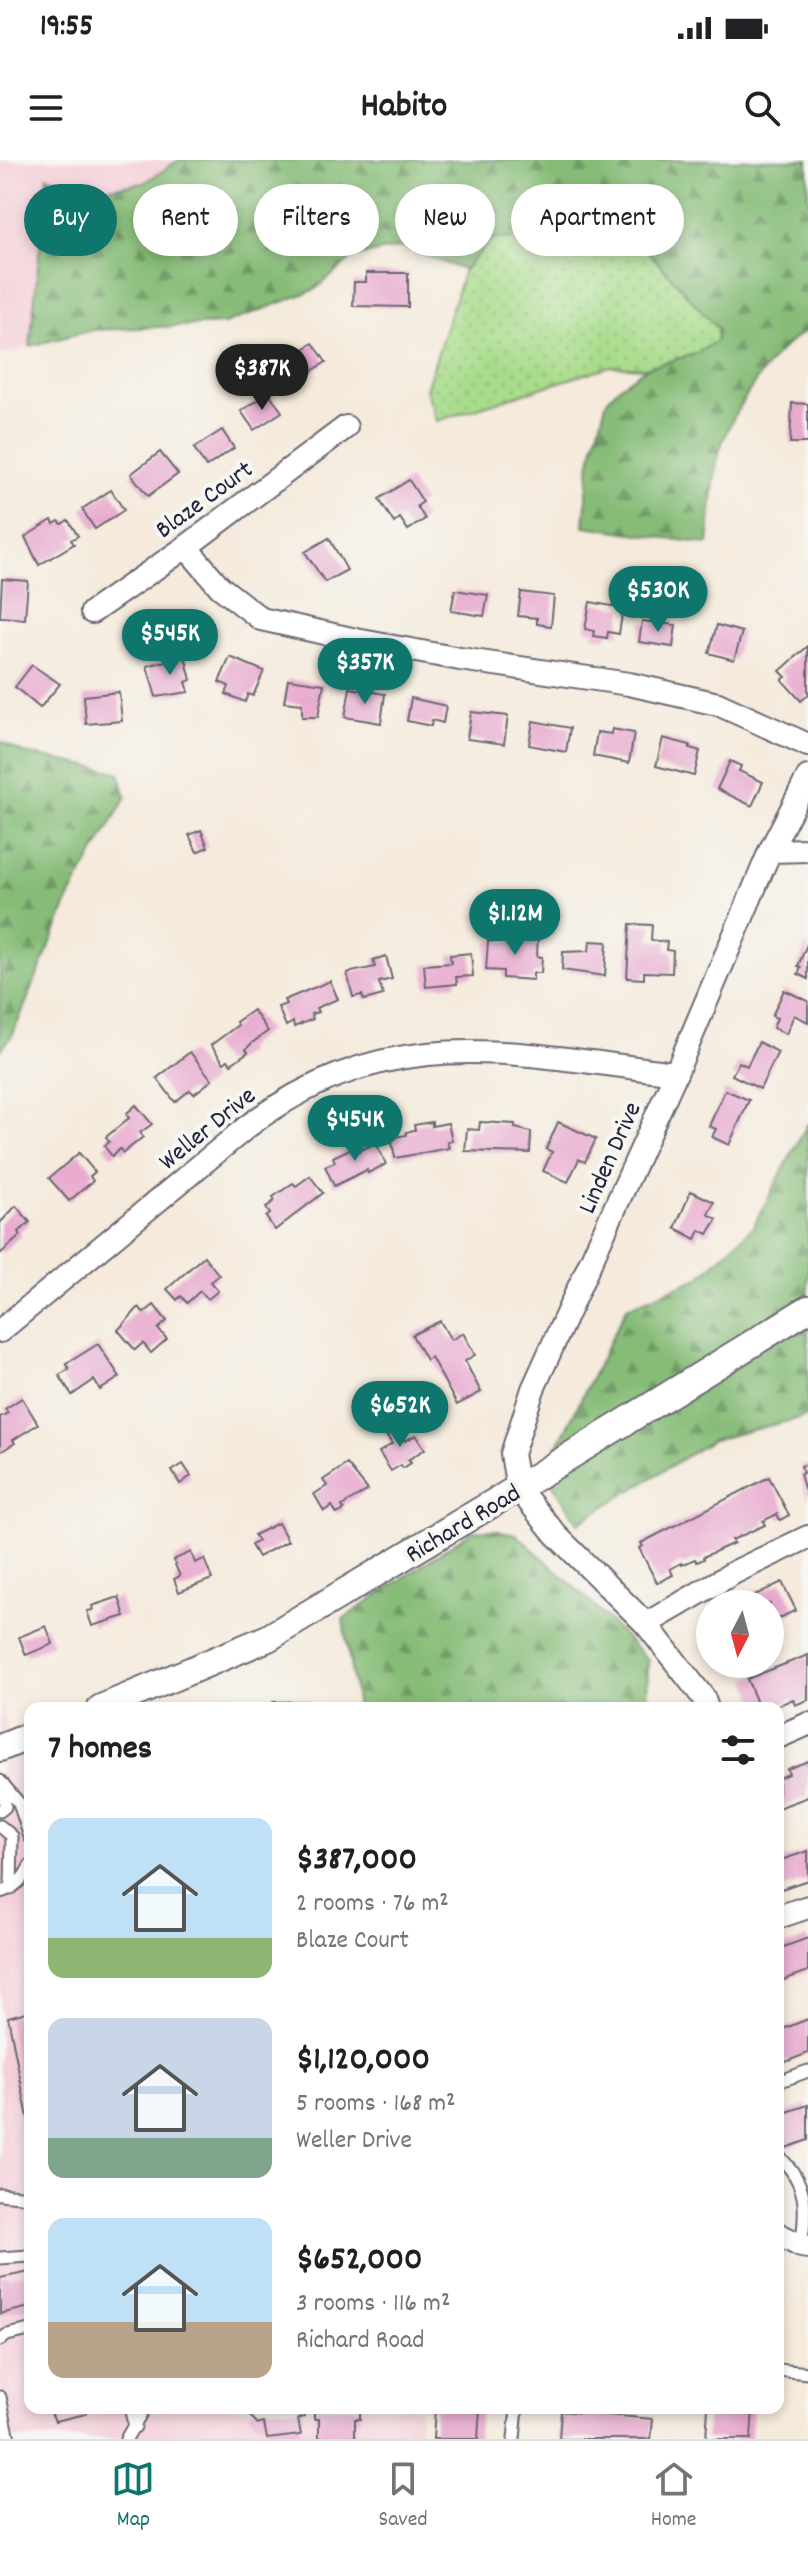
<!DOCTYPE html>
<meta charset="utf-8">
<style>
body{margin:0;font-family:Dekko,sans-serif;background:#f2f2f2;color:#202124;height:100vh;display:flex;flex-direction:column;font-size:30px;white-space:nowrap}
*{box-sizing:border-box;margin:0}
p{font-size:26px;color:#757577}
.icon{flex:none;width:44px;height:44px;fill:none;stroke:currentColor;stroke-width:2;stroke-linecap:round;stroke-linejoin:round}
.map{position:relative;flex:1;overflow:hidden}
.sheet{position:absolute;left:24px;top:1542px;width:760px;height:712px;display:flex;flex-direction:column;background:#fff;border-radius:16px;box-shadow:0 4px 12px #0003}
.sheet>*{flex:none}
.guide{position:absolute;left:24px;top:24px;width:760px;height:72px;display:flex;gap:16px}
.needle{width:52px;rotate:186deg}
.buttons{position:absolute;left:696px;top:1430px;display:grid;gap:16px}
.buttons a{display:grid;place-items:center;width:88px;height:88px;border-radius:50%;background:#fff;box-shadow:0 4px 12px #0003;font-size:40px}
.price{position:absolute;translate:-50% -68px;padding:0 18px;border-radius:28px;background:#0f766e;color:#fff;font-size:26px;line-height:52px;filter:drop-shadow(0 2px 4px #0008)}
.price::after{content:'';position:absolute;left:50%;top:48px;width:24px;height:18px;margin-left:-12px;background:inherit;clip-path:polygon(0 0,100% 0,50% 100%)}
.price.on{background:#222;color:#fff}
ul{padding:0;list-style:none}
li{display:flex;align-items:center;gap:24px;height:200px;padding:0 24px}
li span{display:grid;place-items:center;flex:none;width:224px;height:160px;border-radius:16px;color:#555}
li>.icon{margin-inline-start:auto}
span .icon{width:96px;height:96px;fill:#fffc;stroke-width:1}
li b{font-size:34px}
h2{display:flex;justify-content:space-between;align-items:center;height:96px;padding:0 24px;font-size:34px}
.chip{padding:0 28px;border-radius:36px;background:#fff;box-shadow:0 4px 12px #0003;font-size:28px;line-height:72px}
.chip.on{background:#0f766e;color:#fff}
.status{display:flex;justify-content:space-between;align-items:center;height:56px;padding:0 40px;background:#fff;direction:ltr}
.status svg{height:22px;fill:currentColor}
header{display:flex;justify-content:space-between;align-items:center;height:104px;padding:0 24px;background:#fff;font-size:36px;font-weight:700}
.menu{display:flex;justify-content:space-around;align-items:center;height:112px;border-top:2px solid #e0e0e0;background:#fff;font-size:22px;color:#757577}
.menu a{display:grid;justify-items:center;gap:4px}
.menu .on{color:#0f766e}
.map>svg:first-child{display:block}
</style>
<div class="status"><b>19:55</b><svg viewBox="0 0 49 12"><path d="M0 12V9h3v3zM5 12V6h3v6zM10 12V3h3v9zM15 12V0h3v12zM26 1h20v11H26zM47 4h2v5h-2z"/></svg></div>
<header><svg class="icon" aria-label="menu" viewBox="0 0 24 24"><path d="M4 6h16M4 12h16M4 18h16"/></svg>Habito<svg class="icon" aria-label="search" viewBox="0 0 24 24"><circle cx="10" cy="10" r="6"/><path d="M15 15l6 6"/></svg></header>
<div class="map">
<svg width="808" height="2279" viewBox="0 0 808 2279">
<defs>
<pattern id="grass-dots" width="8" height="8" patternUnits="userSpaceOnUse" patternTransform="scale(2)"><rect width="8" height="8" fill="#a9dc8b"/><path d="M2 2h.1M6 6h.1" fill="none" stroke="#91bc79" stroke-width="1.8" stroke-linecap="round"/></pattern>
<pattern id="forest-firs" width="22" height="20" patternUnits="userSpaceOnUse" patternTransform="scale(2)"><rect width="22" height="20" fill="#86bc77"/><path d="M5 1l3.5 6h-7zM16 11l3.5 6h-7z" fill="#6d9863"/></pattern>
</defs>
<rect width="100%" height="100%" fill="#f6f6f2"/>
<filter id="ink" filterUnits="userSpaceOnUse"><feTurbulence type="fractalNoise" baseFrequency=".0125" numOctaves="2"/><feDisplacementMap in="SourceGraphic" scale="16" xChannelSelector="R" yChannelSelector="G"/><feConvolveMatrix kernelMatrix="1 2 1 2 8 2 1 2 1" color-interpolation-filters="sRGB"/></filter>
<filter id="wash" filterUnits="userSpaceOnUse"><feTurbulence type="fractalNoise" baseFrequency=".006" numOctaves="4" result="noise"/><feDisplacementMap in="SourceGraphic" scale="32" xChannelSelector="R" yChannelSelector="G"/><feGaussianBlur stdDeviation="1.8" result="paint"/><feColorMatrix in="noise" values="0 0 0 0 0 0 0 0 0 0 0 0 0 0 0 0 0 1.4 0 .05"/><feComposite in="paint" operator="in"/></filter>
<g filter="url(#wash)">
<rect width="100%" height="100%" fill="#f5eadb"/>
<!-- built -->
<g fill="#f5cfd9">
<polygon points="0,0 179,0 144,23 86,31 47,17 30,186 0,196"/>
<polygon points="0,1544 12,1583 30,1576 30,2248 419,2248 420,2279 0,2279"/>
</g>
<!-- grass -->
<polygon fill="url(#grass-dots)" stroke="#667f63" stroke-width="2" points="492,78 637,79 718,169 716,182 695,194 646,208 610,206 437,261 426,230 464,110"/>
<!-- forest -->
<g fill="url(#forest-firs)" stroke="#546f59" stroke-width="2">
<path d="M 179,0 L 808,0 L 808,170 C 773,187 734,249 721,286 C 713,309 711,358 708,384 L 584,366 L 590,301 L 607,240 L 620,226 L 646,208 L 695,194 L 716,181 L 718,169 L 637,79 L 493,78 L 464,110 L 402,87 L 354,97 L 314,130 L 224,164 L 93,170 L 30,186 L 47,16 L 86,31 L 144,23 Z"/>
<polygon points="0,581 23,593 119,612 126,637 71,734 13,874 0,891"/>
<polygon points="808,963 808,1256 713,1280 578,1363 545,1311 627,1147 699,1118 753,1067"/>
<polygon points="494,1370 516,1374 582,1434 648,1500 647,1548 357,1548 343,1459 472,1371"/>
</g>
<g id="blocks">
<!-- building -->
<g fill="#e8aacf">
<polygon points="366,113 408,113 408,147 353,146 354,122 366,122"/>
<polygon points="313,183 326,202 301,218 288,199"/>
<polygon points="269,233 282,252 254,270 241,251"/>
<polygon points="792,243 808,244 808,283 790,283"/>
<polygon points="222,270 234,288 206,307 194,288"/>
<polygon points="160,292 178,314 148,336 131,314"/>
<polygon points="409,320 423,342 417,346 425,359 408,370 400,358 394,363 379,339"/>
<polygon points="111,330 124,350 95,369 82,349"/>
<polygon points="52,360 54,364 59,361 62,364 68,360 78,376 71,380 74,384 39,405 25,377"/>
<polygon points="329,378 347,410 325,422 305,392"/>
<polygon points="2,419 28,421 25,459 0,457"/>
<polygon points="455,430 488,435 484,456 451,451"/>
<polygon points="521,432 554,436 551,466 537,464 537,458 518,456"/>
<polygon points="590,442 623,448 619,474 608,472 607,478 593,476 594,471 585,469"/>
<polygon points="642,461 676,465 673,487 639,482"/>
<polygon points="717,465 742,472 734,500 709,493"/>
<polygon points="808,486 808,535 801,541 782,520 786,517 780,511"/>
<polygon points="185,496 191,520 186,522 189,532 156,537 147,506"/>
<polygon points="230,497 264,511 253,536 248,534 245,542 226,534 229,526 219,522"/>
<polygon points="32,505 60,524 40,548 15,527"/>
<polygon points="288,519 324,524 318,557 302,557 302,544 284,542"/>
<polygon points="350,528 385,534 381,563 345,557"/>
<polygon points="119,532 122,561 86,564 84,536"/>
<polygon points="411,538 446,546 443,563 432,560 431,566 407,561"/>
<polygon points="471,552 508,556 504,584 467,579"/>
<polygon points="533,561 570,568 566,592 529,585"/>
<polygon points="612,569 634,573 629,603 593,596 597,572 611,574"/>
<polygon points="663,578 690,585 690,588 700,591 694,616 656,606"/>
<polygon points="730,601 741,606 739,611 763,622 752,646 717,629"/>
<polygon points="201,670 208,687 197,692 189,675"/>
<polygon points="630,764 652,765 651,780 667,782 666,790 673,791 672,813 644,812 644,819 627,818"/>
<polygon points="512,772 538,773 537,797 542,797 541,813 533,813 533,820 503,818 503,811 486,810 488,781 512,782"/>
<polygon points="590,781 607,782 605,816 562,810 563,792 589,791"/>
<polygon points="808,782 808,819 798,814 801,807 798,806"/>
<polygon points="471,793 473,816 456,817 457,824 426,827 424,805 451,803 450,795"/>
<polygon points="386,796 392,819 379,822 383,835 364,840 362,835 353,837 347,813 375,807 373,800"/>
<polygon points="330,821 338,839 316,848 318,852 311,854 313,859 294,867 293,862 286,866 278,847 286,844 284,840"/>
<polygon points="784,830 808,841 808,862 794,855 786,874 773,868 777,858 772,856"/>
<polygon points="253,850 268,871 252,883 246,889 248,892 231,904 228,900 224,903 211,885 238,865 236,862"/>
<polygon points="759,882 778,892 760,929 732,915 739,902 747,906"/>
<polygon points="190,892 212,920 194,934 190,930 175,942 157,918"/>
<polygon points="725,930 749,940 729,985 712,977 716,969 709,966"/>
<polygon points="136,945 152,964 140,973 143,977 123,993 120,989 112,996 104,986 109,982 106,977 129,958 126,954"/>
<polygon points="432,962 432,966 448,963 452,981 447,982 449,988 395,998 391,978 406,975 406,972 415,970 414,965"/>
<polygon points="480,962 515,964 515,968 531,972 530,993 465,991 467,969 479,970"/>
<polygon points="558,962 596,979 585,1002 579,999 568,1022 543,1011 552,992 546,989"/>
<polygon points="376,983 386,1004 368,1013 367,1010 334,1026 325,1006 335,1002 333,997 356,986 359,991"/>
<polygon points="79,993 95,1012 90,1016 93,1021 69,1041 49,1018"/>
<polygon points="310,1016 323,1033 275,1070 266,1057 270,1054 266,1048 275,1040 273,1037 293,1023 296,1026"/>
<polygon points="691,1031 714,1042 708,1054 717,1059 708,1074 700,1070 696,1079 675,1068"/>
<polygon points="16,1046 30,1062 19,1072 21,1075 0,1094 0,1063"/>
<polygon points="204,1096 219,1115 210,1122 218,1131 208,1139 200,1131 187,1143 181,1136 177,1140 167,1129"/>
<polygon points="154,1145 167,1161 158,1169 167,1179 151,1193 143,1183 135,1190 118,1170 139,1147 144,1153"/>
<polygon points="440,1161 451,1180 463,1173 475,1195 465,1201 481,1232 457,1245 431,1197 426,1200 412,1175"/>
<polygon points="98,1184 120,1217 100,1230 94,1220 72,1235 59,1215 69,1209 66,1204"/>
<polygon points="22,1238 38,1264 13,1280 15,1283 0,1292 0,1257 8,1253 5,1249"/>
<polygon points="395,1265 405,1281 416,1275 425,1289 408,1300 411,1303 403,1308 401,1305 391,1311 379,1292 392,1284 384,1272"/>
<polygon points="183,1304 191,1316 180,1324 172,1311"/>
<polygon points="347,1304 368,1330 342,1346 344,1350 337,1354 332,1346 324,1351 314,1334 327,1326 323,1320"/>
<polygon points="808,1304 808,1338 807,1338 800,1314 803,1313 801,1306"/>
<polygon points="769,1317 789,1355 780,1360 777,1354 763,1361 765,1365 732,1380 734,1383 703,1397 704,1399 697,1402 695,1399 682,1405 681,1403 670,1409 673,1415 657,1423 639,1388 643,1386 641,1383"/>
<polygon points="278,1363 288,1381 258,1397 251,1385 258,1381 254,1375"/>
<polygon points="191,1392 195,1403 204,1399 212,1419 179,1432 174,1419 180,1416 173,1400"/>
<polygon points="782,1422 796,1450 770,1463 770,1444 737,1444"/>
<polygon points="119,1437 125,1456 92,1466 87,1451 93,1450 92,1446"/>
<polygon points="46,1466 53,1484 26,1495 19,1477"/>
<polygon points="808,1495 808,1540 795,1545 793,1539 777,1546 778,1548 759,1548 747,1519"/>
<polygon points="307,1541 307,1548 273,1548 273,1542"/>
<polygon points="808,1601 808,1637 778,1648 778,1618 789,1614 787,1609"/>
<polygon points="808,1691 808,1720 778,1730 778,1701"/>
<polygon points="808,1778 808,1811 778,1822 778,1789"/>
<polygon points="30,1851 30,1963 29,1963 8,1857"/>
<polygon points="808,1859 808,1893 778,1905 778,1871"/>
<polygon points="808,1945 808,1980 786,1988 778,1966 778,1955"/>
<polygon points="30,2112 30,2147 0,2154 0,2118"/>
<polygon points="49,2248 87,2248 86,2254 55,2261"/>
<polygon points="254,2248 302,2248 304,2257 298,2259 301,2275 267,2279 264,2263 258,2264 248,2254"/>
<polygon points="314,2248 360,2248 360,2259 355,2259 355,2277 319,2278 319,2259 314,2259"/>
<polygon points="435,2248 480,2248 478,2279 433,2279"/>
<polygon points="708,2248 753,2248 751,2279 706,2279"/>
<polygon points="561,2251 653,2259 651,2279 559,2279"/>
</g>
</g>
</g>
<g filter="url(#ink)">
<use href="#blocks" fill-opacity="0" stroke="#6c6873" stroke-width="2"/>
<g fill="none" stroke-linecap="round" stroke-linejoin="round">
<!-- service casing -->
<g stroke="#6c6873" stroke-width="15">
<g id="service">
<polyline points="0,1621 19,1643 30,1677"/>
<polyline points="0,1651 5,1647 4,1625"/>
<polyline points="0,1666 12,1676 11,1729"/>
<path d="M 0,1732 C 13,1729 25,1718 30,1706"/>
<polyline points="778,1922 808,1911"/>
<path d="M 778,1996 C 808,2022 807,2049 801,2086"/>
<polyline points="0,2034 30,2037"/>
<polyline points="0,2098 30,2096"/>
<polyline points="0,2180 7,2175 30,2170"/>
<polyline points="778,2210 808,2213"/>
<polyline points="0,2237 9,2279"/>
<polyline points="130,2248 135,2267"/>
<polyline points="126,2279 144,2248"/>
<polyline points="514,2279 517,2248"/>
</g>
</g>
<!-- minor casing -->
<g stroke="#6c6873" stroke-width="26">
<g id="minor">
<polyline points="186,387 220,427 261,459 356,480 460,499 629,524 718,544 808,585"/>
<polyline points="92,452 186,387 346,267"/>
<polyline points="770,691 808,617"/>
<path d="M 0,1171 L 248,966 C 391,859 513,894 676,913"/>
<polyline points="646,1464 735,1412 808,1377"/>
<polyline points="707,1548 703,1537 646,1464 556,1375 518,1328 512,1294 533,1229 676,913 770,691 808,690"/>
<polyline points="778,1577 808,1564"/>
<polyline points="778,1757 808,1747"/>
<polyline points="778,2074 801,2086 808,2087"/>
</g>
</g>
<!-- tertiary casing -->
<g stroke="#6c6873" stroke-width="30">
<g id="tertiary">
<polyline points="101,1548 268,1478 518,1328 808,1149"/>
<polyline points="0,1588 30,1576"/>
</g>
</g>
<!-- service -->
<use href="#service" stroke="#fff" stroke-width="11"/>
<!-- minor -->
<use href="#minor" stroke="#fff" stroke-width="22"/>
<!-- tertiary -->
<use href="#tertiary" stroke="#fff" stroke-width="26"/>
</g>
</g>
<g text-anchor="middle" stroke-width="8" stroke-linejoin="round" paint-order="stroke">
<!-- street labels -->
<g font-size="26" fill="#22223b" stroke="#f6f6f2">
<text transform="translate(203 338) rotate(-36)" y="9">Blaze Court</text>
<text transform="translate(206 967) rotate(-39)" y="9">Weller Drive</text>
<text transform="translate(608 997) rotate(-66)" y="9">Linden Drive</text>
<text transform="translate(462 1362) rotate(-31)" y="9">Richard Road</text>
</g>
</g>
</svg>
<div class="buttons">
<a><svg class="needle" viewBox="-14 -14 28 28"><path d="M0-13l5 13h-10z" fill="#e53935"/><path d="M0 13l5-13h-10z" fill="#757577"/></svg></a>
</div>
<b class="price on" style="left:262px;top:252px">$387K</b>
<b class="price" style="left:658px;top:474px">$530K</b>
<b class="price" style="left:170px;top:517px">$545K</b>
<b class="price" style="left:365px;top:546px">$357K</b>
<b class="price" style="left:515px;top:797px">$1.12M</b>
<b class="price" style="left:355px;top:1003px">$454K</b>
<b class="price" style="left:400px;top:1289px">$652K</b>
<div class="guide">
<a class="chip on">Buy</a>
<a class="chip">Rent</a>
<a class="chip">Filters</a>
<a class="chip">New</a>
<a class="chip">Apartment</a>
</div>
<section class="sheet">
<h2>7 homes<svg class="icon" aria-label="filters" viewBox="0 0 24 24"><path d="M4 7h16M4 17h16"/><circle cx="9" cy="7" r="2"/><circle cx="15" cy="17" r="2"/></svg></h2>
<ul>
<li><span style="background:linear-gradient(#bfe0f5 75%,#8fb573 0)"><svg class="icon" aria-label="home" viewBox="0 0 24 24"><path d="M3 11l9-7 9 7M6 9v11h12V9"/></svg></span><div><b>$387,000</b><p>2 rooms · 76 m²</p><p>Blaze Court</p></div></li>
<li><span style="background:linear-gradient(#c9d6e8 75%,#7fa58c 0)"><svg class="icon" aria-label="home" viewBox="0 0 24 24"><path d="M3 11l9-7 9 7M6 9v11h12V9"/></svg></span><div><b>$1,120,000</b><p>5 rooms · 168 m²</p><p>Weller Drive</p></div></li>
<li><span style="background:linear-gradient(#bfe0f5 65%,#b9a48a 0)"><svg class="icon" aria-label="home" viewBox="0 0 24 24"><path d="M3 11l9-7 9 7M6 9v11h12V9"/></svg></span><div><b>$652,000</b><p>3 rooms · 116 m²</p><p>Richard Road</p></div></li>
</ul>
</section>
</div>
<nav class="menu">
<a class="on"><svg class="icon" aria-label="map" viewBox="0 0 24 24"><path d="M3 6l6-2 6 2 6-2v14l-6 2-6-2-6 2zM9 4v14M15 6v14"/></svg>Map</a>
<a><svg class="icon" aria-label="saved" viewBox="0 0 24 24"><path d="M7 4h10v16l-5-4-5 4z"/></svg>Saved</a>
<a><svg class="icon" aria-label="home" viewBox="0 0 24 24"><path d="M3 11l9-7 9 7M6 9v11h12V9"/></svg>Home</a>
</nav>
